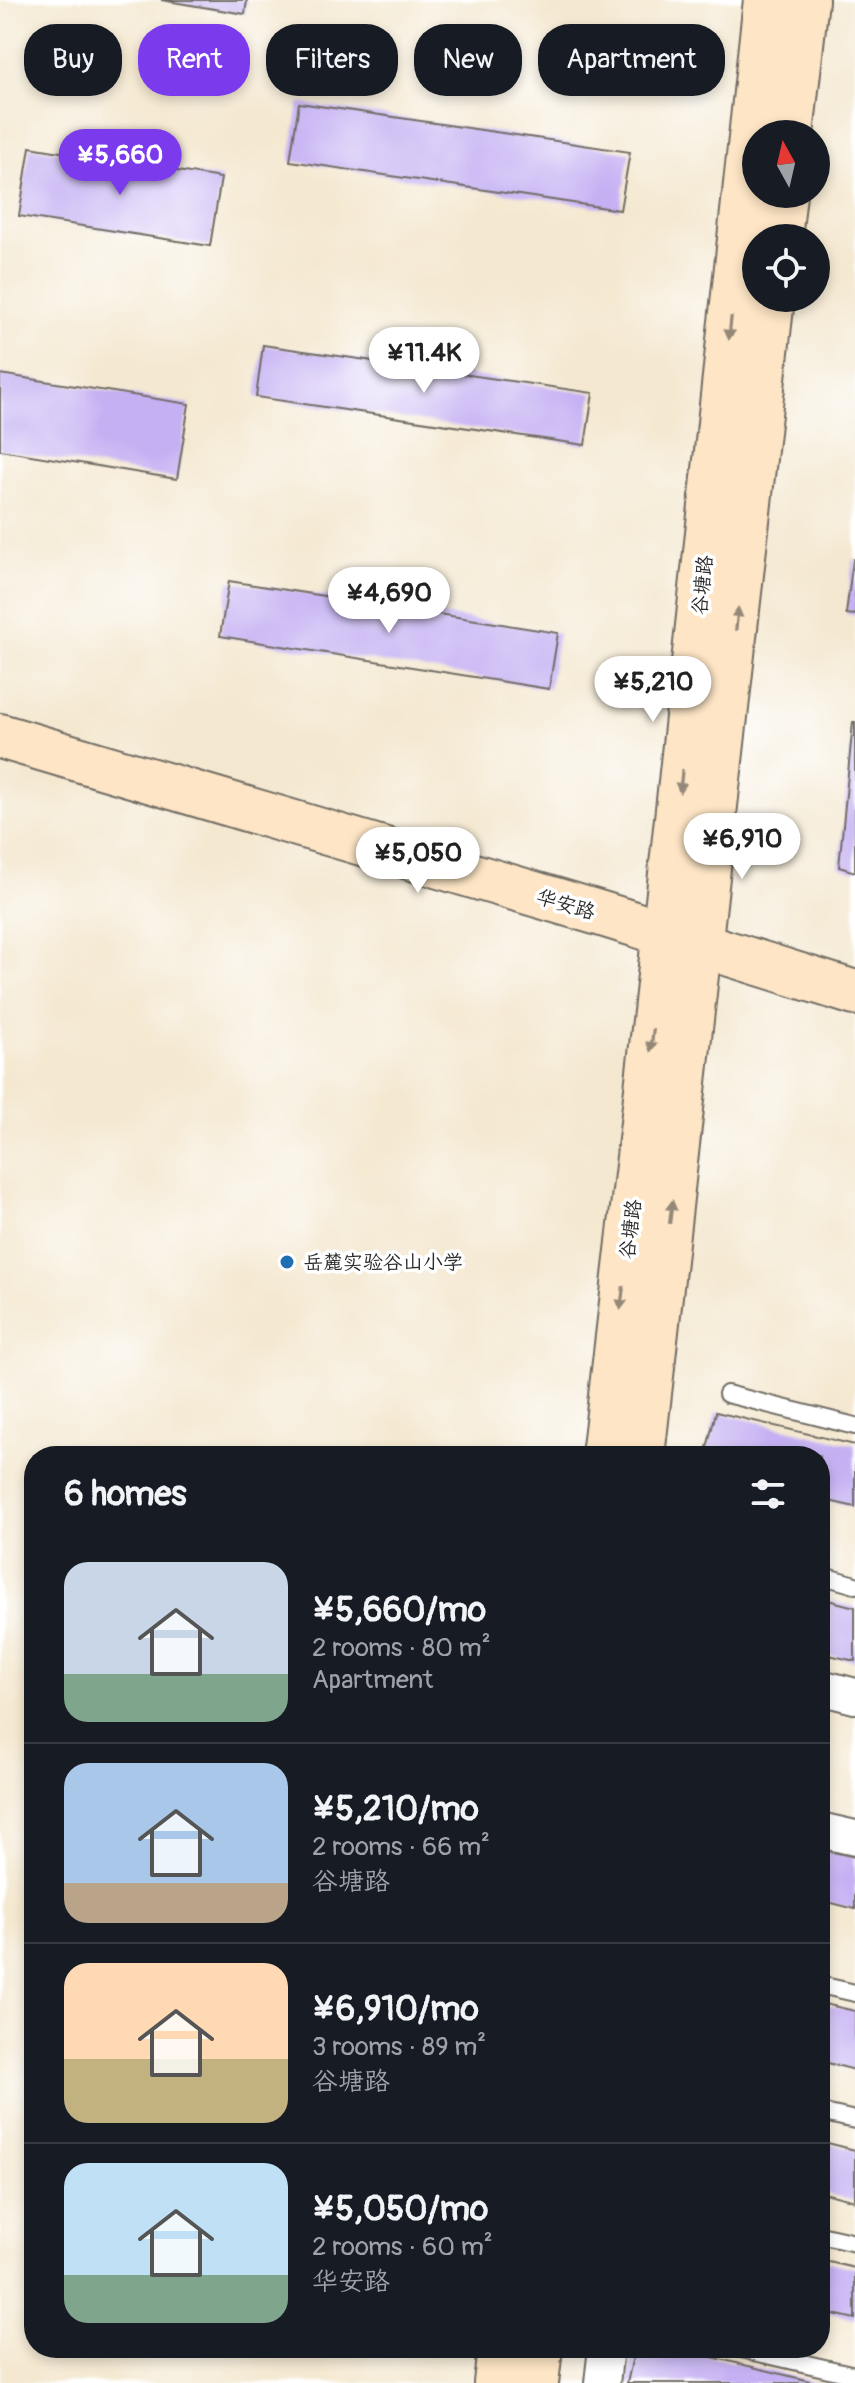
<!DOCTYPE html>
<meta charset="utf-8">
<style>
body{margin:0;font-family:Pangolin,"LXGW WenKai TC",sans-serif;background:#242831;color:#f1f3f6;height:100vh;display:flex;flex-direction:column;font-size:30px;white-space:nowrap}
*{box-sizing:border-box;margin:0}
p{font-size:26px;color:#9ea1a6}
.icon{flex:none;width:44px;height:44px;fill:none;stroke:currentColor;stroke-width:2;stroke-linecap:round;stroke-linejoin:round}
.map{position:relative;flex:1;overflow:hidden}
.details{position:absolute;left:24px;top:1446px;width:806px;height:912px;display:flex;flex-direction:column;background:#171b24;border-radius:32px;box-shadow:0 4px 12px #0003}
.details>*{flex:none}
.guide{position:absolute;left:24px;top:24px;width:808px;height:72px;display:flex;gap:16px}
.needle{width:52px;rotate:352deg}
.buttons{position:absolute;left:742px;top:120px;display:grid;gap:16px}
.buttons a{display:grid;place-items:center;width:88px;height:88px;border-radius:50%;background:#171b24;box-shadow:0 4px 12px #0003;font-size:40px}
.price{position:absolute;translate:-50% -68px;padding:0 18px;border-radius:28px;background:#fff;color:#222;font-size:26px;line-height:52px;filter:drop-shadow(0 2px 4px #0008)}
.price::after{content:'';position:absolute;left:50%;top:48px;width:24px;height:18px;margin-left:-12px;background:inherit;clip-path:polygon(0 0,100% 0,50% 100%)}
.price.active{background:#7c3aed;color:#fff}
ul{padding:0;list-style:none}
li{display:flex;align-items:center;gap:24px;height:200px;padding:0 40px}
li+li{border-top:2px solid #363941}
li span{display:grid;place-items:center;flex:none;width:224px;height:160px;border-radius:24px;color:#555}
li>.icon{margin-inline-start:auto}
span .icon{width:96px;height:96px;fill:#fffc;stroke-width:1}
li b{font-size:34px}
h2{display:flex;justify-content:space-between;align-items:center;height:96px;padding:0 40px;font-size:34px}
.chip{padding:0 28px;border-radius:32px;background:#171b24;box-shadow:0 4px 12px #0003;font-size:28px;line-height:72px}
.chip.active{background:#7c3aed;color:#fff}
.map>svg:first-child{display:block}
</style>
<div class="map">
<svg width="855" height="2383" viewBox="0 0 855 2383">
<rect width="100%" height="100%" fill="#fff"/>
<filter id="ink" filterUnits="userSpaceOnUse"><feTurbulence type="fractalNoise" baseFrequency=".0125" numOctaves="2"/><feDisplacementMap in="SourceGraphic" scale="16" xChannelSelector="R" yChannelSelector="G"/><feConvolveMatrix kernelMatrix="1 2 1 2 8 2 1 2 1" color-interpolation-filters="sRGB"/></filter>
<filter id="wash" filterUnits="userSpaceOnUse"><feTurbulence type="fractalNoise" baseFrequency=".006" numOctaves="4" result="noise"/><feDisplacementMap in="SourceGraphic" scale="32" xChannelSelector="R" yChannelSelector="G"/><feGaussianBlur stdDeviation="1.8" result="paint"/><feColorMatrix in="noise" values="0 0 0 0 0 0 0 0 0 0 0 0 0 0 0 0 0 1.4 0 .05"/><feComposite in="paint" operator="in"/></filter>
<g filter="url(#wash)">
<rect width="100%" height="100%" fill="#f4e8d0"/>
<g id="blocks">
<!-- building -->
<g fill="#c5b0f3">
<polygon points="161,0 247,0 245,14"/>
<polygon points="299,103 630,152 620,210 290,161"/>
<polygon points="30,147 221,178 210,246 19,216"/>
<polygon points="263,345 593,393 585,445 256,397"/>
<polygon points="0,374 189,404 177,479 0,450"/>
<polygon points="853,559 855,560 855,615 846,614"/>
<polygon points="229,581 558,633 549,689 220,636"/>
<polygon points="853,722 855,722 855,872 839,867"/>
<polygon points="716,1412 855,1445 855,1507 820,1499 820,1456 705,1456"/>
<polygon points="820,1598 855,1607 855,1661 820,1653"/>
<polygon points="820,1849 855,1857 855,1909 820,1900"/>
<polygon points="820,2003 855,2011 855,2070 820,2061"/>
<polygon points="820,2141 855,2150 855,2201 820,2192"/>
<polygon points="820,2260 855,2268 855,2319 820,2311"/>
<polygon points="635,2348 675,2348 818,2383 627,2383"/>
</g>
</g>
</g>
<g filter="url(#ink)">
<use href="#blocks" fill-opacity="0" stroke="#716d65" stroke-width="2"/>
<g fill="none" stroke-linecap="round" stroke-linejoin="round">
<!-- lane casing -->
<g stroke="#716d65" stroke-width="20">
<g id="lane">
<polyline points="727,1394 855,1426"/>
<polyline points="820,1575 855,1585"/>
<polyline points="820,1985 855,1993"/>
<polyline points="820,2112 855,2120"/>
<polyline points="820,2235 855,2243"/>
<polyline points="737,2348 855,2375"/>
</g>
</g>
<!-- street casing -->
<g stroke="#716d65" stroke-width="38">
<g id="street">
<polyline points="820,1687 855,1696"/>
<polyline points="820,1830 855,1838"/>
<polyline points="602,2383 606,2348"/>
</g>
</g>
<!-- secondary casing -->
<g stroke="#716d65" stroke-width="48">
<g id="secondary">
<polyline points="791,134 806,0"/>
<polyline points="779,238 784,194"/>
<polyline points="0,736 602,914 855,993"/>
<polyline points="604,1456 656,1012 766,0"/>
<polyline points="642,1456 772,298"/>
<polyline points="496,2383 500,2348"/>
<polyline points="536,2383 540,2348"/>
</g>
</g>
<!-- lane -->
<use href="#lane" stroke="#fff" stroke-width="16"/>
<!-- street -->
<use href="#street" stroke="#fff" stroke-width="34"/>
<!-- secondary -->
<use href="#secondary" stroke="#fde5c5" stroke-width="44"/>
</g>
<!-- one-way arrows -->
<defs><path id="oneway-solid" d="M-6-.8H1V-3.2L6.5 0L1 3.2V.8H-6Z" transform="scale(2)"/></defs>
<g fill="#948878">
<use href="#oneway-solid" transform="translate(730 328) rotate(96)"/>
<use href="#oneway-solid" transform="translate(737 619) rotate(-84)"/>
<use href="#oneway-solid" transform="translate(681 781) rotate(96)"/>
<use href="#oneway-solid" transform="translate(652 1040) rotate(97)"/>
<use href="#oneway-solid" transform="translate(671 1212) rotate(-83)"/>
<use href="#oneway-solid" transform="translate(622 1298) rotate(97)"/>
</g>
</g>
<!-- markers -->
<circle fill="#1f6fb2" stroke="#fff" stroke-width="3" cx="287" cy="1262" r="8"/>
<g text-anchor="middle" stroke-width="7" stroke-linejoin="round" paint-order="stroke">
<!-- street labels -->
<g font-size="20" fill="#2b2b2b" stroke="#fff">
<text transform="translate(702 585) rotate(-84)" y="7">谷塘路</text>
<text transform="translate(566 904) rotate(17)" y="7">华安路</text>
<text transform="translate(630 1229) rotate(-83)" y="7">谷塘路</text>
</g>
<!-- poi labels -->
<g font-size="20" fill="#2b2b2b" stroke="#fff" text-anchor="start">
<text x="303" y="1269">岳麓实验谷山小学</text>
</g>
</g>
</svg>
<div class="buttons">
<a><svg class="needle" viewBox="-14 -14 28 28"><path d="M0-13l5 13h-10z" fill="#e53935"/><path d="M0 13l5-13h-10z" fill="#9ea1a6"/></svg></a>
<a><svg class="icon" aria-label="locate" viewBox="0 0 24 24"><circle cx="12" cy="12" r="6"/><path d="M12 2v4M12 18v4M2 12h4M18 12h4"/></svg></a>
</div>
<b class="price active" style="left:120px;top:197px">¥5,660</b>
<b class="price" style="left:424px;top:395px">¥11.4K</b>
<b class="price" style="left:389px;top:635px">¥4,690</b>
<b class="price" style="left:653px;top:724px">¥5,210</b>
<b class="price" style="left:742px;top:881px">¥6,910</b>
<b class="price" style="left:418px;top:895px">¥5,050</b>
<div class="guide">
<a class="chip">Buy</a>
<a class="chip active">Rent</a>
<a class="chip">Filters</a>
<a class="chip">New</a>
<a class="chip">Apartment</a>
</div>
<section class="details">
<h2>6 homes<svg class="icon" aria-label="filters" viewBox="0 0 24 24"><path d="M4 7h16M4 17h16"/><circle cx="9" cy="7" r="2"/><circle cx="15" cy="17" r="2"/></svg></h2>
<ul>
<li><span style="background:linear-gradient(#c9d6e8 70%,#7fa58c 0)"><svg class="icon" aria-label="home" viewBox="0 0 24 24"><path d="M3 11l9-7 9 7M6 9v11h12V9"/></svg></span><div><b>¥5,660/mo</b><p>2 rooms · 80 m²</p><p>Apartment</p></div></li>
<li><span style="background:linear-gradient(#a9c7e8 75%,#b9a48a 0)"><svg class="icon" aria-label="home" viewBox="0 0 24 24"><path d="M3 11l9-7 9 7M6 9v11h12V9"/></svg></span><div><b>¥5,210/mo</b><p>2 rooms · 66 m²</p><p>谷塘路</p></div></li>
<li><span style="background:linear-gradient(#ffd9b3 60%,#c2b280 0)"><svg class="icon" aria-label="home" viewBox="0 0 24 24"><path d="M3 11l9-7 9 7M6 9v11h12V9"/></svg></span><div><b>¥6,910/mo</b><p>3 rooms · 89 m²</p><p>谷塘路</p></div></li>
<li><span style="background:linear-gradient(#bfe0f5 70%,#7fa58c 0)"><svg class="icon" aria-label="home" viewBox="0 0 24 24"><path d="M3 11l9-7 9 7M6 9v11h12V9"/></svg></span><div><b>¥5,050/mo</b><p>2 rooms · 60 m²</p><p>华安路</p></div></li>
</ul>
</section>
</div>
